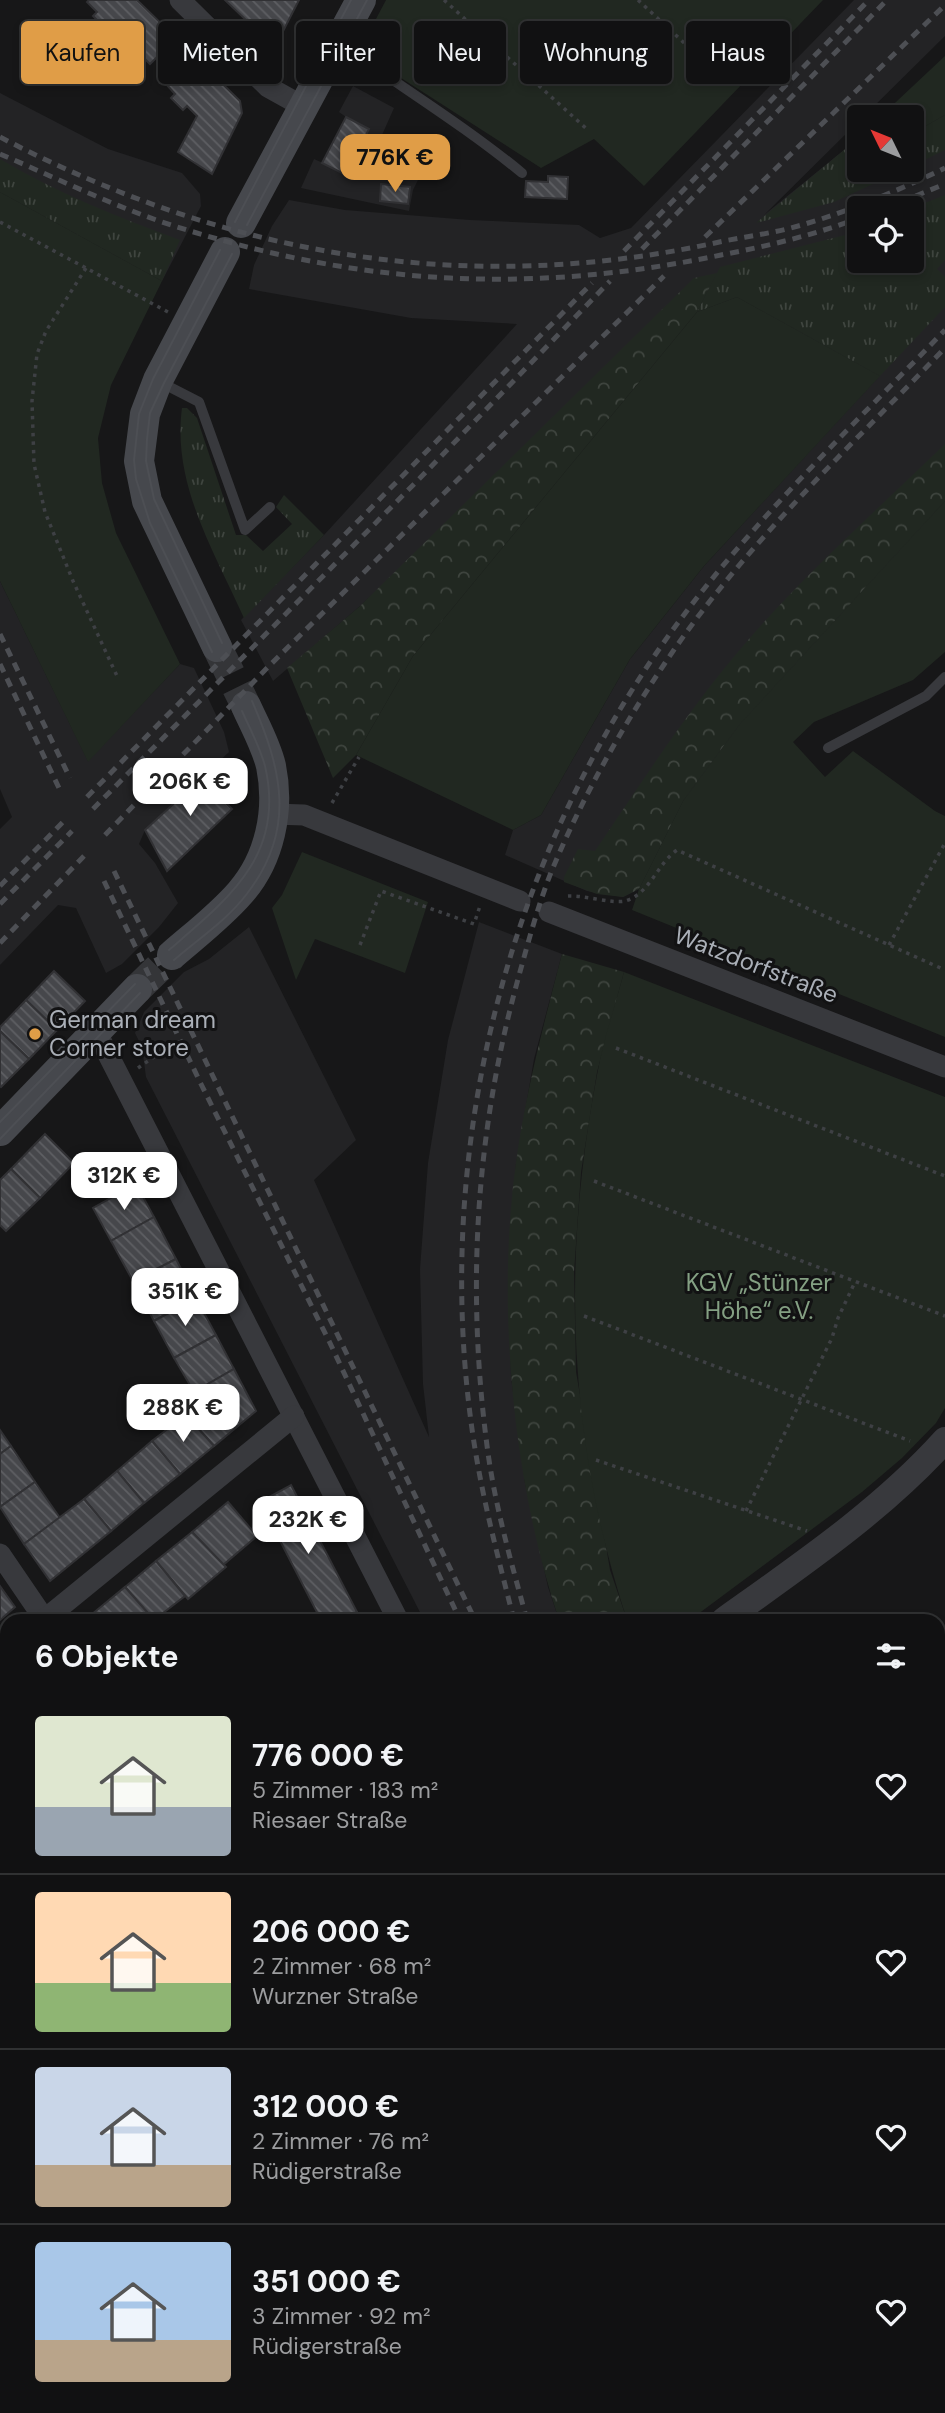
<!DOCTYPE html>
<html lang="de">
<meta charset="utf-8">
<style>
body{margin:0;font-family:"DM Sans",sans-serif;background:#1e1f20;color:#f1f3f6;height:100vh;display:flex;flex-direction:column;font-size:26px;white-space:nowrap}
*{box-sizing:border-box;margin:0}
p{font-size:23px;color:#9c9d9f}
.icon{flex:none;width:38px;height:38px;fill:none;stroke:currentColor;stroke-width:2;stroke-linecap:round;stroke-linejoin:round}
.map{position:relative;flex:1;overflow:hidden}
.panel{position:absolute;left:0px;top:1614px;width:945px;height:800px;display:flex;flex-direction:column;background:#111112;border-radius:21px 21px 0 0;box-shadow:0 4px 10px #0003,0 0 0 2px #303132}
.panel>*{flex:none}
.hud{position:absolute;left:21px;top:21px;width:903px;height:63px;display:flex;gap:14px}
.needle{width:46px;rotate:313deg}
.tools{position:absolute;left:847px;top:105px;display:grid;gap:14px}
.tools a{display:grid;place-items:center;width:77px;height:77px;border-radius:7px;background:#111112;box-shadow:0 4px 10px #0003,0 0 0 2px #303132;font-size:35px}
.price{position:absolute;translate:-50% -60px;padding:0 16px;border-radius:14px;background:#fff;color:#222;font-size:23px;line-height:46px;filter:drop-shadow(0 2px 4px #0008)}
.price::after{content:'';position:absolute;left:50%;top:42px;width:21px;height:16px;margin-left:-10px;background:inherit;clip-path:polygon(0 0,100% 0,50% 100%)}
.price.selected{background:#e09d47;color:#111}
ul{padding:0;list-style:none}
li{display:flex;align-items:center;gap:21px;height:175px;padding:0 35px}
li+li{border-top:2px solid #303132}
li span{display:grid;place-items:center;flex:none;width:196px;height:140px;border-radius:7px;color:#555}
li>.icon{margin-inline-start:auto}
span .icon{width:84px;height:84px;fill:#fffc;stroke-width:1}
li b{font-size:30px}
h2{display:flex;justify-content:space-between;align-items:center;height:84px;padding:0 35px;font-size:30px}
.chip{padding:0 24px;border-radius:7px;background:#111112;box-shadow:0 4px 10px #0003,0 0 0 2px #303132;font-size:24px;line-height:63px}
.chip.selected{background:#e09d47;color:#111}
.map>svg:first-child{display:block}
</style>
<div class="map">
<svg width="945" height="2413" viewBox="0 0 945 2413">
<defs>
<pattern id="grass-tufts" width="24" height="20" patternUnits="userSpaceOnUse" patternTransform="scale(1.75)"><rect width="24" height="20" fill="#212821"/><path d="M3 7l-1-3M5 7V3M7 7l1-3M15 17l-1-3M17 17v-4M19 17l1-3" fill="none" stroke="#3f453f"/></pattern>
<pattern id="forest-crowns" width="20" height="18" patternUnits="userSpaceOnUse" patternTransform="scale(1.75)"><rect width="20" height="18" fill="#212821"/><path d="M2 6a3 3 0 1 1 6 0M12 15a3 3 0 1 1 6 0" fill="none" stroke="#3f453f"/></pattern>
<pattern id="building-back-hatch" width="6" height="6" patternUnits="userSpaceOnUse" patternTransform="scale(1.75)"><rect width="6" height="6" fill="#46474b"/><path d="M-1 5l2 2M0 0l6 6M5-1l2 2" fill="none" stroke="#5e5f63"/></pattern>
</defs>
<rect width="100%" height="100%" fill="#171718"/>
<!-- built -->
<g fill="#232325" fill-rule="evenodd">
<path d="M 854,0 L 945,0 L 945,36 L 863,117 L 859,117 L 859,121 L 764,215 L 855,141 L 859,145 L 859,170 L 912,170 L 912,134 L 945,115 L 945,501 L 683,801 L 639,889 L 623,897 L 587,891 L 505,855 L 513,830 L 541,815 L 630,659 L 704,566 L 879,376 L 737,297 L 697,312 L 715,276 L 359,607 L 273,681 L 241,620 L 324,535 L 517,324 L 411,318 L 249,289 L 254,265 L 272,226 L 289,200 L 345,210 L 470,220 L 579,225 L 600,238 L 631,228 ZM 859,208 L 912,208 L 912,261 L 859,261 Z"/>
<polygon points="353,86 394,108 382,135 428,160 413,190 409,211 301,188 314,159 323,163 346,117 339,112"/>
<polygon points="0,93 108,149 182,173 200,194 201,206 162,281 0,192"/>
<polygon points="0,581 88,761 180,664 194,668 224,732 229,752 145,830 139,844 155,863 178,903 159,927 122,964 106,973 76,908 58,905 0,965 0,829 12,817 0,789"/>
<polygon points="479,922 562,954 534,1059 516,1164 509,1271 511,1377 525,1483 548,1587 559,1620 424,1620 146,1077 142,1047 135,1033 144,1012 184,972 209,959 249,927 356,1140 314,1180 429,1437 423,1384 420,1269 428,1163 448,1040"/>
<polygon points="945,1750 945,1856 938,1861 938,1754"/>
<polygon points="938,2398 945,2413 791,2413 788,2406 938,2406"/>
</g>
<!-- grass -->
<g fill="url(#grass-tufts)">
<polygon points="945,115 945,150 912,166 912,134"/>
<polygon points="855,141 859,145 859,170 903,170 834,202 756,223"/>
<path d="M 0,159 C 57,193 118,217 180,240 L 162,281 L 0,192 Z"/>
<polygon points="945,195 945,260 937,269 945,277 945,307 880,376 737,297 697,312 720,267 845,235 859,229 859,261 912,261 912,208"/>
<path d="M 182,408 L 187,408 L 197,418 L 236,535 L 246,535 L 263,551 L 292,524 L 276,507 L 284,495 L 324,535 L 244,618 C 214,551 172,484 182,408 Z"/>
</g>
<!-- forest -->
<g fill="url(#forest-crowns)">
<polygon points="717,273 697,312 413,656 356,755 333,778 287,668 359,607 694,278"/>
<path d="M 945,444 L 945,501 L 740,724 L 683,801 L 639,889 L 623,897 L 597,894 L 564,882 L 564,877 L 578,849 L 595,851 C 644,779 691,705 749,639 C 809,570 879,508 945,444 Z"/>
<path d="M 562,954 L 624,972 L 597,1072 L 581,1172 L 574,1272 L 576,1372 L 610,1570 L 627,1620 L 559,1620 C 513,1482 496,1307 516,1162 C 526,1091 544,1023 562,954 Z"/>
</g>
<!-- green -->
<g fill="#212821">
<polygon points="386,0 823,0 644,186 594,139 541,168 359,51"/>
<polygon points="945,56 945,115 912,134 912,117 880,117"/>
<polygon points="0,192 162,281 111,385 98,438 102,483 116,533 180,664 88,762 0,581"/>
<polygon points="737,297 880,376 704,566 630,659 541,815 513,830 356,755 413,656 697,312"/>
<polygon points="945,501 945,652 913,680 814,722 793,742 825,777 853,751 935,811 945,816 945,1037 632,910 639,889 683,801 740,724"/>
<polygon points="302,852 428,902 405,973 315,939 296,980 272,908 282,895"/>
<path d="M 624,972 L 945,1097 L 945,1408 L 936,1423 L 902,1458 L 862,1492 L 690,1620 L 627,1620 C 568,1439 561,1262 597,1075 C 603,1041 615,1006 624,972 Z"/>
<polygon points="112,2406 766,2406 769,2413 117,2413"/>
</g>
<!-- building -->
<g fill="url(#building-back-hatch)" stroke="#313134" stroke-width="2">
<polygon points="89,0 137,0 176,38 150,64 139,53 135,57 122,45 126,41 110,24 105,28 93,16 97,12 87,2"/>
<polygon points="225,0 299,0 278,41 268,41"/>
<polygon points="193,55 240,101 242,113 212,174 178,152 197,116 187,106 183,110 171,98 175,94 166,84"/>
<polygon points="346,117 369,129 346,175 322,163"/>
<polygon points="548,176 568,177 567,199 525,197 526,181 548,182"/>
<polygon points="381,184 410,187 408,204 380,201"/>
<polygon points="218,763 232,780 218,795 232,809 167,871 145,830"/>
<polygon points="54,971 85,1001 57,1030 26,1000"/>
<polygon points="26,1000 57,1030 29,1059 0,1031 0,1027"/>
<polygon points="0,1031 29,1059 1,1087 0,1086"/>
<polygon points="45,1134 74,1163 40,1198 11,1169"/>
<polygon points="11,1169 40,1198 6,1231 0,1225 0,1180"/>
<polygon points="136,1184 154,1217 111,1241 93,1208"/>
<polygon points="154,1217 176,1259 133,1281 111,1241"/>
<polygon points="176,1259 196,1298 154,1321 133,1281"/>
<polygon points="196,1298 216,1335 174,1358 154,1321"/>
<polygon points="216,1335 234,1369 194,1392 174,1358"/>
<polygon points="234,1369 256,1411 214,1446 186,1415 199,1400 194,1392"/>
<polygon points="186,1415 214,1446 180,1474 152,1441"/>
<polygon points="0,1430 11,1446 0,1454"/>
<polygon points="152,1441 180,1474 144,1503 117,1471"/>
<polygon points="11,1446 35,1482 0,1507 0,1454"/>
<polygon points="117,1471 144,1503 111,1531 84,1499"/>
<polygon points="35,1482 60,1518 24,1544 0,1507"/>
<polygon points="291,1485 357,1612 341,1620 321,1620 260,1502"/>
<polygon points="84,1499 111,1531 50,1581 24,1544"/>
<polygon points="228,1502 257,1536 223,1565 192,1532"/>
<polygon points="192,1532 226,1567 188,1599 156,1561"/>
<polygon points="156,1561 185,1596 154,1620 125,1587"/>
<polygon points="0,1586 15,1607 0,1620"/>
<polygon points="125,1587 154,1620 85,1620 97,1610"/>
<polygon points="357,1612 361,1620 341,1620"/>
<polygon points="7,1698 7,1752 3,1755 0,1750 0,1704"/>
<polygon points="945,1919 945,1972 938,1976 938,1923"/>
<polygon points="7,1962 7,2010 0,2013 0,1964"/>
<polygon points="945,1972 945,2005 938,1992 938,1976"/>
<polygon points="7,2082 7,2115 0,2118 0,2084"/>
<polygon points="938,2108 944,2109 945,2111 945,2169 938,2173"/>
<polygon points="945,2169 945,2202 938,2188 938,2173"/>
<polygon points="0,2254 7,2264 7,2332 0,2322"/>
<polygon points="37,2406 71,2406 61,2413 28,2413"/>
</g>
<g fill="none" stroke-linecap="round" stroke-linejoin="round">
<!-- secondary-tunnel -->
<g stroke="#343538" stroke-width="30" stroke-dasharray="30 15" stroke-linecap="butt">
<polyline points="217,647 246,706"/>
<polyline points="137,989 172,955"/>
</g>
<!-- path -->
<g stroke="#3e4044" stroke-width="3.5" stroke-dasharray="3.5 5" stroke-linecap="butt">
<polyline points="444,0 589,131"/>
<polyline points="638,0 725,81"/>
<polyline points="0,222 168,312"/>
<polyline points="86,268 46,331 37,354 32,401 34,464 45,512 73,581 117,676"/>
<polyline points="332,803 359,757"/>
<path d="M 568,896 C 583,895 613,904 625,901 C 650,894 657,864 677,850 L 945,970"/>
<polyline points="360,945 381,891 474,924 480,906"/>
<polyline points="889,945 945,843"/>
<polyline points="616,1048 945,1176"/>
<polyline points="138,1068 168,1047"/>
<polyline points="594,1181 945,1316"/>
<polyline points="584,1316 910,1441"/>
<polyline points="596,1460 807,1531"/>
<polyline points="746,1511 832,1338 838,1318 855,1282"/>
<polyline points="0,1958 7,1955"/>
<polyline points="0,2072 5,2083"/>
<polyline points="4,2260 7,2259"/>
<polyline points="129,2406 134,2413"/>
<polyline points="180,2406 186,2413"/>
<polyline points="224,2406 232,2413"/>
<polyline points="585,2406 591,2413"/>
<polyline points="770,2406 773,2413"/>
<polyline points="191,2413 204,2406"/>
<polyline points="254,2413 262,2406"/>
<polyline points="684,2413 693,2406"/>
</g>
<!-- service -->
<g stroke="#38393d" stroke-width="10">
<path d="M 341,44 C 401,87 465,126 522,173"/>
<polyline points="160,382 199,402 245,530 270,507"/>
<polyline points="828,748 926,696 945,677"/>
<polyline points="96,2406 100,2413"/>
<polyline points="81,2413 91,2406"/>
<polyline points="480,2413 486,2406"/>
</g>
<!-- minor -->
<g stroke="#38393d" stroke-width="21">
<polyline points="180,0 268,87 304,107"/>
<polyline points="273,814 304,815 520,901"/>
<polyline points="549,912 945,1067"/>
<polyline points="96,1031 398,1620"/>
<polyline points="0,1554 45,1620"/>
<polyline points="44,1620 294,1416"/>
<polyline points="0,1656 7,1651"/>
<polyline points="938,2041 945,2054"/>
<polyline points="938,2077 945,2072"/>
<polyline points="0,2192 7,2203"/>
</g>
<!-- tertiary -->
<g stroke="#38393d" stroke-width="26">
<path d="M 724,1620 C 801,1565 882,1510 945,1440"/>
<polyline points="0,2037 7,2035"/>
</g>
<!-- secondary -->
<g stroke="#46484d" stroke-width="30">
<polyline points="241,223 361,0"/>
<polyline points="217,647 147,501 139,461 145,414 158,380 225,252"/>
<path d="M 172,955 C 195,935 220,916 240,893 C 270,859 280,810 271,766 C 266,745 255,726 246,706"/>
<polyline points="0,1131 137,989"/>
</g>
<!-- tram -->
<g stroke="#4d4f54" stroke-width="2">
<polyline points="235,222 351,0"/>
<polyline points="247,225 367,0"/>
<polyline points="222,643 154,499 146,461 147,439 150,413 164,383 232,254"/>
<polyline points="212,652 150,523 136,479 134,460 139,414 153,379 220,250"/>
<path d="M 169,950 C 228,899 286,855 265,766 C 260,747 250,729 242,711"/>
<path d="M 174,960 C 198,939 227,920 246,895 C 297,830 282,770 252,701"/>
<polyline points="0,1122 135,984"/>
<polyline points="0,1139 140,993"/>
</g>
<!-- rail -->
<g stroke="#4d4f54" stroke-width="5" stroke-dasharray="9 7" stroke-linecap="butt">
<path d="M 0,137 C 230,257 469,298 724,241 C 745,237 766,234 787,229 C 841,215 895,192 945,168"/>
<path d="M 0,154 C 61,180 123,211 187,230 C 369,286 534,294 721,255 C 768,246 814,235 859,218"/>
<polyline points="886,208 945,184"/>
<polyline points="705,237 945,5"/>
<polyline points="642,249 887,0"/>
<polyline points="624,251 869,0"/>
<polyline points="0,634 70,778"/>
<polyline points="0,664 59,788"/>
<polyline points="87,797 592,283"/>
<polyline points="93,809 420,478 610,281"/>
<polyline points="105,835 267,668 664,276"/>
<polyline points="114,871 475,1620"/>
<polyline points="104,881 201,1084 330,1343 460,1620"/>
<polyline points="0,886 66,819"/>
<polyline points="0,904 72,831"/>
<polyline points="0,943 84,856"/>
<path d="M 514,1620 C 498,1557 481,1494 472,1429 C 434,1160 502,878 655,655 C 737,535 845,434 945,330"/>
<path d="M 527,1620 C 512,1565 496,1510 488,1453 C 466,1293 475,1135 518,979 C 528,943 538,905 552,870 C 582,798 622,727 665,663 C 743,546 848,449 945,348"/>
<polyline points="838,2406 841,2413"/>
<polyline points="853,2406 857,2413"/>
<polyline points="873,2406 876,2413"/>
<polyline points="888,2406 891,2413"/>
</g>
</g>
<!-- markers -->
<circle fill="#e09d47" stroke="#121213" stroke-width="2.5" cx="35" cy="1034" r="7"/>
<g text-anchor="middle" stroke-width="6" stroke-linejoin="round" paint-order="stroke">
<!-- street labels -->
<g font-size="24" fill="#aaafb7" stroke="#121213">
<text transform="translate(756 965) rotate(21)" y="8">Watzdorfstraße</text>
</g>
<!-- poi labels -->
<g font-size="24" fill="#aaafb7" stroke="#121213" text-anchor="start">
<text x="49" y="1028">German dream<tspan x="49" dy="28">Corner store</tspan></text>
</g>
<!-- park labels -->
<g font-size="24" fill="#84a083" stroke="#121213">
<text x="759" y="1291">KGV „Stünzer<tspan x="759" dy="28">Höhe“ e.V.</tspan></text>
</g>
</g>
</svg>
<div class="tools">
<a><svg class="needle" viewBox="-14 -14 28 28"><path d="M0-13l5 13h-10z" fill="#e53935"/><path d="M0 13l5-13h-10z" fill="#9c9d9f"/></svg></a>
<a><svg class="icon" aria-label="locate" viewBox="0 0 24 24"><circle cx="12" cy="12" r="6"/><path d="M12 2v4M12 18v4M2 12h4M18 12h4"/></svg></a>
</div>
<b class="price selected" style="left:395px;top:194px">776K €</b>
<b class="price" style="left:190px;top:818px">206K €</b>
<b class="price" style="left:124px;top:1212px">312K €</b>
<b class="price" style="left:185px;top:1328px">351K €</b>
<b class="price" style="left:183px;top:1444px">288K €</b>
<b class="price" style="left:308px;top:1556px">232K €</b>
<div class="hud">
<a class="chip selected">Kaufen</a>
<a class="chip">Mieten</a>
<a class="chip">Filter</a>
<a class="chip">Neu</a>
<a class="chip">Wohnung</a>
<a class="chip">Haus</a>
</div>
<section class="panel">
<h2>6 Objekte<svg class="icon" aria-label="filters" viewBox="0 0 24 24"><path d="M4 7h16M4 17h16"/><circle cx="9" cy="7" r="2"/><circle cx="15" cy="17" r="2"/></svg></h2>
<ul>
<li><span style="background:linear-gradient(#dfe7d0 65%,#9aa5b1 0)"><svg class="icon" aria-label="home" viewBox="0 0 24 24"><path d="M3 11l9-7 9 7M6 9v11h12V9"/></svg></span><div><b>776 000 €</b><p>5 Zimmer · 183 m²</p><p>Riesaer Straße</p></div><svg class="icon" aria-label="heart" viewBox="0 0 24 24"><path d="M12 20l-8-8c-3-5 5-10 8-4 3-6 11-1 8 4z"/></svg></li>
<li><span style="background:linear-gradient(#ffd9b3 65%,#8fb573 0)"><svg class="icon" aria-label="home" viewBox="0 0 24 24"><path d="M3 11l9-7 9 7M6 9v11h12V9"/></svg></span><div><b>206 000 €</b><p>2 Zimmer · 68 m²</p><p>Wurzner Straße</p></div><svg class="icon" aria-label="heart" viewBox="0 0 24 24"><path d="M12 20l-8-8c-3-5 5-10 8-4 3-6 11-1 8 4z"/></svg></li>
<li><span style="background:linear-gradient(#c9d6e8 70%,#b9a48a 0)"><svg class="icon" aria-label="home" viewBox="0 0 24 24"><path d="M3 11l9-7 9 7M6 9v11h12V9"/></svg></span><div><b>312 000 €</b><p>2 Zimmer · 76 m²</p><p>Rüdigerstraße</p></div><svg class="icon" aria-label="heart" viewBox="0 0 24 24"><path d="M12 20l-8-8c-3-5 5-10 8-4 3-6 11-1 8 4z"/></svg></li>
<li><span style="background:linear-gradient(#a9c7e8 70%,#b9a48a 0)"><svg class="icon" aria-label="home" viewBox="0 0 24 24"><path d="M3 11l9-7 9 7M6 9v11h12V9"/></svg></span><div><b>351 000 €</b><p>3 Zimmer · 92 m²</p><p>Rüdigerstraße</p></div><svg class="icon" aria-label="heart" viewBox="0 0 24 24"><path d="M12 20l-8-8c-3-5 5-10 8-4 3-6 11-1 8 4z"/></svg></li>
</ul>
</section>
</div>
